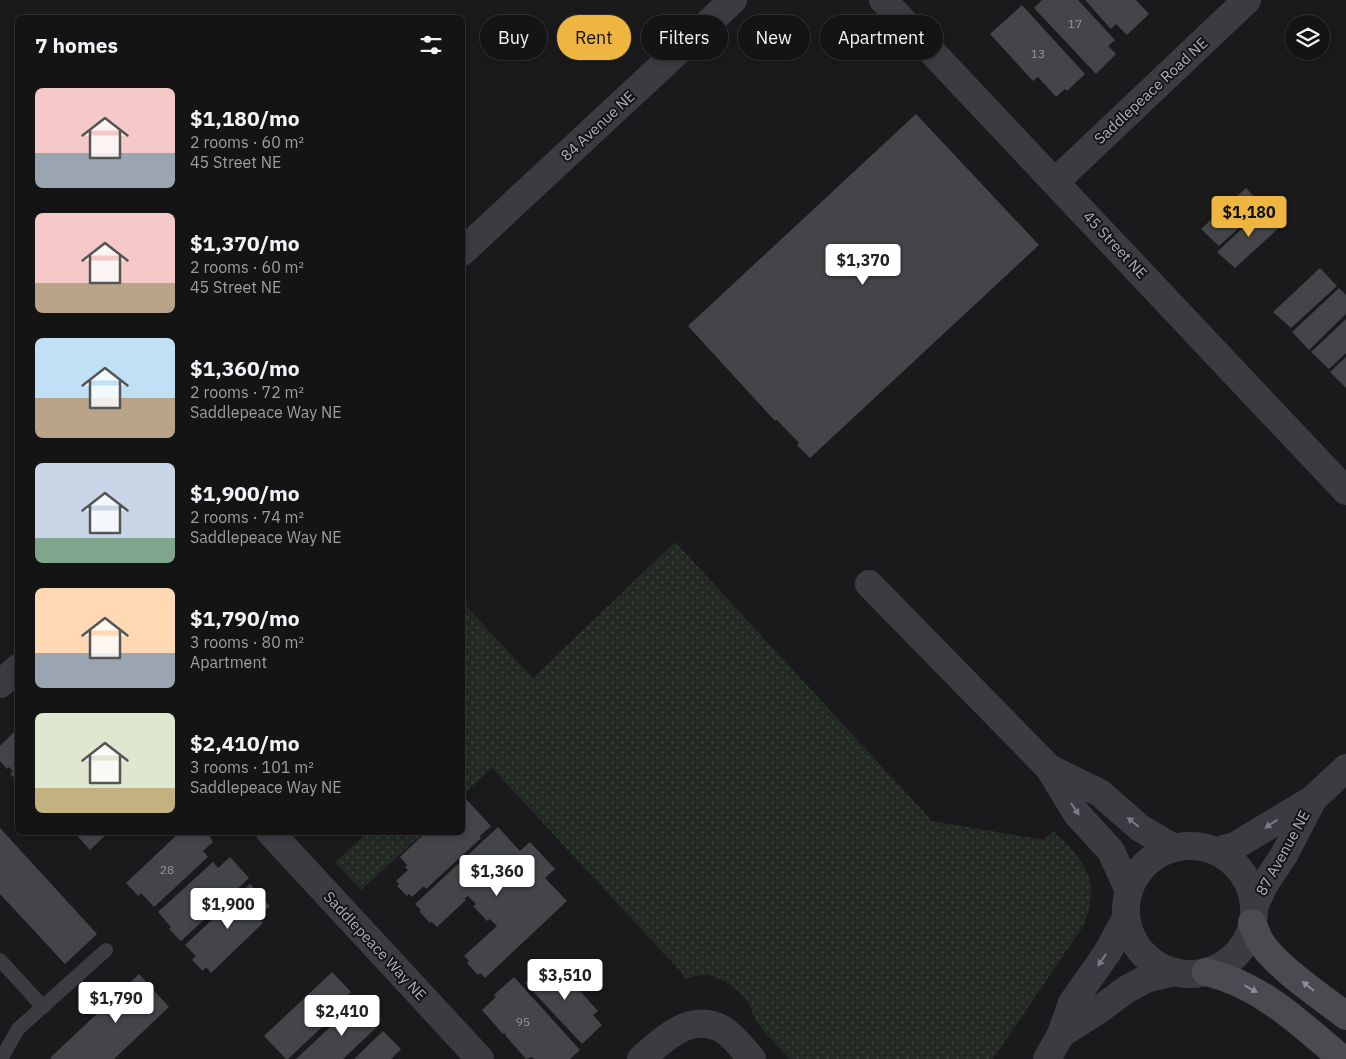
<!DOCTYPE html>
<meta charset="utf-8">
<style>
body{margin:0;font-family:"IBM Plex Sans",sans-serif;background:#1d1d1e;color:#f1f3f6;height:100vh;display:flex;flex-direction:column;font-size:19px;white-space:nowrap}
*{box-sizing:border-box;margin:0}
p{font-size:16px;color:#9d9ea0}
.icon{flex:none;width:28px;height:28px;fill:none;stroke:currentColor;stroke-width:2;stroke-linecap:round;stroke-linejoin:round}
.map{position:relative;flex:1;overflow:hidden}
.drawer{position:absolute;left:15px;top:15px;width:450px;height:820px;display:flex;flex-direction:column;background:#141415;border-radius:8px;box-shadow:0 2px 8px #0003,0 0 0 1px #333334}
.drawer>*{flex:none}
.top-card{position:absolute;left:480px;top:15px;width:475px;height:45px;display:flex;gap:10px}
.buttons{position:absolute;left:1285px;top:15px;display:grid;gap:10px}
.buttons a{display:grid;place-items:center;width:45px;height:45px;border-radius:50%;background:#141415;box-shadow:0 2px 8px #0003,0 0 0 1px #333334;font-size:25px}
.price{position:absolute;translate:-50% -42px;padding:0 11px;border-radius:5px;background:#fff;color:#222;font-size:16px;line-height:32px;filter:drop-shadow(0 1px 2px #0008)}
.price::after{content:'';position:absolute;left:50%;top:30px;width:15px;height:11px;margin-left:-8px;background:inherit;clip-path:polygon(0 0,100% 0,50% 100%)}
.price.on{background:#eeb640;color:#111}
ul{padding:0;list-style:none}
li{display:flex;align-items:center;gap:15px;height:125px;padding:0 20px}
li span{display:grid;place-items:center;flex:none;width:140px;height:100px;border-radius:8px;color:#555}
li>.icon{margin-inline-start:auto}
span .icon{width:60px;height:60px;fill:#fffc;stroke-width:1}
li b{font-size:21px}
h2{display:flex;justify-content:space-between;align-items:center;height:60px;padding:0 20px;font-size:21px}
.pill{padding:0 18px;border-radius:22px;background:#141415;box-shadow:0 2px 8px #0003,0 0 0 1px #333334;font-size:18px;line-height:45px}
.pill.on{background:#eeb640;color:#111}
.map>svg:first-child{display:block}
</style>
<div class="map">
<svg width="1346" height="1059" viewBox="0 0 1346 1059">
<defs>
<pattern id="park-dots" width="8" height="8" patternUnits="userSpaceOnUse" patternTransform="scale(1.25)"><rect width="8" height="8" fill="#222a23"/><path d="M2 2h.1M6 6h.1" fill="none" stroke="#3f4641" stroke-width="1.8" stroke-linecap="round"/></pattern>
</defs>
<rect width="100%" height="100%" fill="#1a1a1c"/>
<!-- park -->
<g fill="url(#park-dots)">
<path d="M 675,542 L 932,821 L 1044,840 L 1054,831 C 1086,865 1101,876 1084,925 L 993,1059 L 790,1059 C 779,1047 766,1035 756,1021 C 753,1015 752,1009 748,1003 C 741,991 722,977 707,975 C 699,975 691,977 684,979 L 682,973 L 492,768 L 463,795 L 463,744 L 467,740 L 462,736 L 463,603 L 533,678 Z"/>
<polygon points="367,833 423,833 361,890 335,862"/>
</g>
<!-- building -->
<g fill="#444549">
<polygon points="1042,0 1078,0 1115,40 1108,46 1116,54 1096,74 1034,8"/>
<polygon points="1085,0 1136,0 1149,14 1127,35 1116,24 1111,29"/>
<polygon points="1022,5 1085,74 1067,91 1065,89 1056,97 1038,77 1033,81 990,34"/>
<polygon points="916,114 1039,245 810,458 797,445 799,443 777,420 775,421 688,326"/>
<polygon points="1246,188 1263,206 1219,246 1201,229"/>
<polygon points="1264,208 1281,226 1235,268 1217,252"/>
<polygon points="1320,268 1337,286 1291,328 1273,312"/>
<polygon points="1339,288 1346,295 1346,314 1309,350 1292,332"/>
<polygon points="1346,319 1346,353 1329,369 1311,352"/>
<polygon points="1346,357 1346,388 1330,372"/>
<polygon points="18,728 18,781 10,774 13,771 9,767 7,769 0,761 0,746"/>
<polygon points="466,799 491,826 480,836 481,838 426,889 424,886 412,897 409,894 407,896 397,886 399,884 396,881 408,870 405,867 407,865 400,857 426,832 462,832 462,801"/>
<polygon points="498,827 520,851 530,842 555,869 545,878 567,901 485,978 480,973 478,975 467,963 469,961 464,956 497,926 490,919 487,921 473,906 476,904 468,896 464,899 466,900 437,927 432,922 430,923 419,911 421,910 415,904"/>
<polygon points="0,828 97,934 65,964 0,894"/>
<polygon points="74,832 109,832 90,850"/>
<polygon points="180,832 207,832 213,842 203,851 208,857 154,907 141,893 138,896 126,883"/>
<polygon points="230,857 249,878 181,941 169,929 171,927 158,912 213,862 218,868"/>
<polygon points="250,884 270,906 258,917 263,923 211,973 206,967 203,971 192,960 196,956 185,945"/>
<polygon points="551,959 598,1011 593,1015 602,1025 582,1044 525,983"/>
<polygon points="332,972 351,992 331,1010 336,1014 288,1059 286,1059 264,1036"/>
<polygon points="139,974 169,1007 114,1059 51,1059 50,1058"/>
<polygon points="514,977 580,1050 570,1059 534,1059 532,1057 526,1059 505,1035 506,1034 504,1033 503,1034 482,1010 496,997 494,995"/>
<polygon points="362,1005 380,1024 343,1059 296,1059 341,1017 345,1021"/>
<polygon points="383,1031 401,1049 391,1059 354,1059"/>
</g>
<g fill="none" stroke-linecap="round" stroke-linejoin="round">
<!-- lane -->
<g stroke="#3b3c41" stroke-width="14">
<polyline points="0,960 43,1007"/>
<polyline points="1,1059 18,1029 106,950"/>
</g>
<!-- street -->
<g stroke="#3b3c41" stroke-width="28">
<polyline points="883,0 1346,491"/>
<polyline points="1055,182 1247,0"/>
<polyline points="462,252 733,0"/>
<polyline points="869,584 1049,768 1077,814 1111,851 1129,891"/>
<polyline points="0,684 18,668"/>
<polyline points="1049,768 1100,793 1140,828 1174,848"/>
<polyline points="270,832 480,1059"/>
<circle cx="1190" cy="910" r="64"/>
<polyline points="1216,851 1235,846 1313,799 1346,768"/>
<polyline points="1254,907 1264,885 1284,855 1313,799"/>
<polyline points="1061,1034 1096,1012 1127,989 1146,979 1175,972"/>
<path d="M 641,1059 C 663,1039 691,1012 722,1029 C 734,1036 743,1049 752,1059"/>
<polyline points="1047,1059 1061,1034 1072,1003 1107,953 1126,918"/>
</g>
<!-- secondary -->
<g stroke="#494b51" stroke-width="28">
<path d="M 1252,923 C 1255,929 1257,935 1260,941 C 1275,966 1322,997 1346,1016"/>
<path d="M 1206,972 C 1261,985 1300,1023 1342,1059"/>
</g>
</g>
<!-- one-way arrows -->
<defs><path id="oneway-solid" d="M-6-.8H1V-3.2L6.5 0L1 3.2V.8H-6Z" transform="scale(1.25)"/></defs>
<g fill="#7a7c84">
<use href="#oneway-solid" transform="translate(1075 809) rotate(56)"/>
<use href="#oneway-solid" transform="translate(1133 822) rotate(-141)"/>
<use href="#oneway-solid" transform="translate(1271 824) rotate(147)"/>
<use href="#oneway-solid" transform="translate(1102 960) rotate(124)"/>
</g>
<g fill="#8a8d96">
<use href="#oneway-solid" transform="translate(1308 986) rotate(-141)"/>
<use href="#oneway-solid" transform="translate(1251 989) rotate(28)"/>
</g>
<g text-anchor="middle" stroke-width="4" stroke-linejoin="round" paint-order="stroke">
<!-- number labels -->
<g font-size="12" fill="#93969e">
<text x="1075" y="28">17</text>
<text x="1038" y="58">13</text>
<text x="167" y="874">28</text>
<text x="523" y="1026">95</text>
</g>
<!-- street labels -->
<g font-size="15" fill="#adb1bb" stroke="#151517">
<text transform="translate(1151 91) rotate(-43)" y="5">Saddlepeace Road NE</text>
<text transform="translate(598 126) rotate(-43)" y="5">84 Avenue NE</text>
<text transform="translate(1115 245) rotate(47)" y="5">45 Street NE</text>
<text transform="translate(1283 853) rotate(-61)" y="5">87 Avenue NE</text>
<text transform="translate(375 946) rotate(47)" y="5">Saddlepeace Way NE</text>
</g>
</g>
</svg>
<div class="buttons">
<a><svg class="icon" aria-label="layers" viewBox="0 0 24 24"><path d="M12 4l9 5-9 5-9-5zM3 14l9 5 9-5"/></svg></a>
</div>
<b class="price on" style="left:1249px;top:238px">$1,180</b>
<b class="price" style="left:863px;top:286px">$1,370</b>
<b class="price" style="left:497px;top:897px">$1,360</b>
<b class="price" style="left:228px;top:930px">$1,900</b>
<b class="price" style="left:565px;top:1001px">$3,510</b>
<b class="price" style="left:116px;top:1024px">$1,790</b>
<b class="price" style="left:342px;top:1037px">$2,410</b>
<div class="top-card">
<a class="pill">Buy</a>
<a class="pill on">Rent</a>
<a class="pill">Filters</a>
<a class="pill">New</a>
<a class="pill">Apartment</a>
</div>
<section class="drawer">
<h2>7 homes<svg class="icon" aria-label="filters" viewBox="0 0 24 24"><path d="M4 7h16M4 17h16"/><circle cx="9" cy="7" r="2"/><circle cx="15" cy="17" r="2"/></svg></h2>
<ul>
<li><span style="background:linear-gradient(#f6c9c9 65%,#9aa5b1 0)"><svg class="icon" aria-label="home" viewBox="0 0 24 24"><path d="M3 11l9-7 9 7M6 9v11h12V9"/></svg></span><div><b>$1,180/mo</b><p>2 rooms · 60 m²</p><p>45 Street NE</p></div></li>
<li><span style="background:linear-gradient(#f6c9c9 70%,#b9a48a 0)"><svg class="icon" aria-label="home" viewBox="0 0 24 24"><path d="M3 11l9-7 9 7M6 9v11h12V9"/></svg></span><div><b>$1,370/mo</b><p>2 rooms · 60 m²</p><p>45 Street NE</p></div></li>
<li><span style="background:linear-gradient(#bfe0f5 60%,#b9a48a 0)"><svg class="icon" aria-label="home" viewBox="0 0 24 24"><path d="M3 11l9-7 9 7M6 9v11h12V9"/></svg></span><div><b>$1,360/mo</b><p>2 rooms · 72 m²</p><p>Saddlepeace Way NE</p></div></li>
<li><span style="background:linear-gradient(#c9d6e8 75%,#7fa58c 0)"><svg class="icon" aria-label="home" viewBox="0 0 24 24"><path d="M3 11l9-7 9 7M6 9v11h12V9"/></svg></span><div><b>$1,900/mo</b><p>2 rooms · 74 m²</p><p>Saddlepeace Way NE</p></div></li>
<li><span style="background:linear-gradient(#ffd9b3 65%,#9aa5b1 0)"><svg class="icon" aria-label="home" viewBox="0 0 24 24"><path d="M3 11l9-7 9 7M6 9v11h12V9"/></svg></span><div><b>$1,790/mo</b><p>3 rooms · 80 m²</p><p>Apartment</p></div></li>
<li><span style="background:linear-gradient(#dfe7d0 75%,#c2b280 0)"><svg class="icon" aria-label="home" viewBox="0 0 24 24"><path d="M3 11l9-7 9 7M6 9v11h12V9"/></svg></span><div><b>$2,410/mo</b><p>3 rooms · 101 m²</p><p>Saddlepeace Way NE</p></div></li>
</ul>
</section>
</div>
